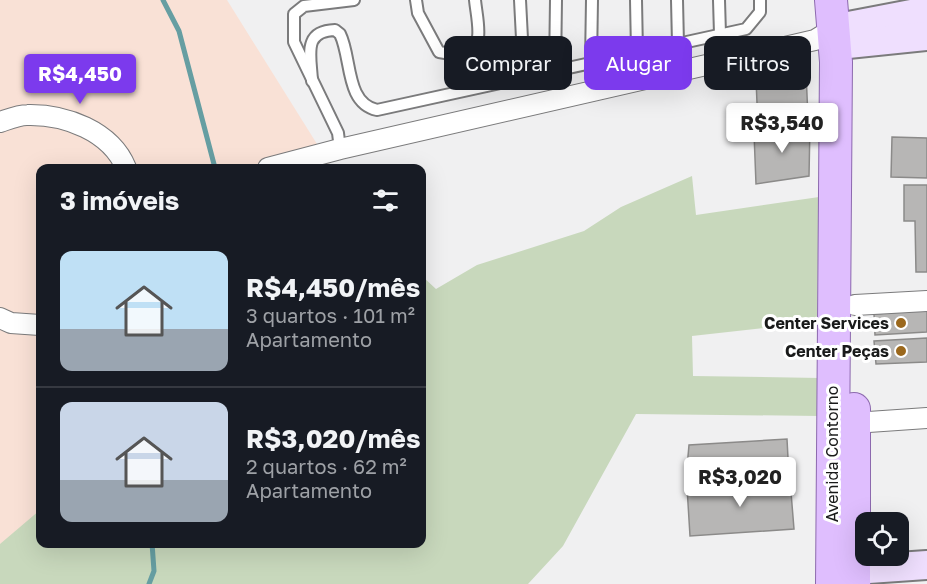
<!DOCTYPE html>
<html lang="pt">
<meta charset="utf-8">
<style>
body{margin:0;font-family:"Golos Text",sans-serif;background:#20242c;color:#f1f3f6;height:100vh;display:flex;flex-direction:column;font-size:22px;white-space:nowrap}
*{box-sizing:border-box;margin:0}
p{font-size:20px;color:#9ea1a6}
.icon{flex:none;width:33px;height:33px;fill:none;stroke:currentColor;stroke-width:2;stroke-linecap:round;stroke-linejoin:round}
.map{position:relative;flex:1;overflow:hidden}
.sheet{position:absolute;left:36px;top:164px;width:390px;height:384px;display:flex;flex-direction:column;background:#171b24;border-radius:12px;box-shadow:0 6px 24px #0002}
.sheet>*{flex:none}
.hud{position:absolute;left:444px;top:36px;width:393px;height:54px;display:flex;gap:12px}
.fabs{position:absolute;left:855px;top:512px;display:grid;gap:12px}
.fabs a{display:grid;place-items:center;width:54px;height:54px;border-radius:12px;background:#171b24;box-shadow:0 6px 24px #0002;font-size:30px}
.price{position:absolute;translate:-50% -51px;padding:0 14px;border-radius:6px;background:#fff;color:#222;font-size:20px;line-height:39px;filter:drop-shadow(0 2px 3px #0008)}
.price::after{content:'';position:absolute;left:50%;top:36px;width:18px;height:14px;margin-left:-9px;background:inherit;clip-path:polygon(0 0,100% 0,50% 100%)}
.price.selected{background:#7c3aed;color:#fff}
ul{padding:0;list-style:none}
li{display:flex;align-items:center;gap:18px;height:150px;padding:0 24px}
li+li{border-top:2px solid #363941}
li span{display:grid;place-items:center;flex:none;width:168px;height:120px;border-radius:12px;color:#555}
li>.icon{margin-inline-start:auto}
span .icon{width:72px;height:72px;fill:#fffc;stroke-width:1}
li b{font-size:26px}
h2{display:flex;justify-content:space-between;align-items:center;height:72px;padding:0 24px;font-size:26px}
.chip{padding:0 21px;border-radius:12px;background:#171b24;box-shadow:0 6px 24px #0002;font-size:21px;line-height:54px}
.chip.selected{background:#7c3aed;color:#fff}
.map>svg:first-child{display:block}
</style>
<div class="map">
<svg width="927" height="584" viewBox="0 0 927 584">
<rect width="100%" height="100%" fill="#f0f0f1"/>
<!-- education -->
<polygon fill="#f9e1d6" points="0,0 227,0 332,168 40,168 40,543 0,584"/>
<!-- green -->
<polygon fill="#c8d8bc" points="692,176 696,215 819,197 817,322 692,336 693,376 820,378 820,416 636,414 563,546 528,584 0,584 0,544 40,510 40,543 422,543 422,276 436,289 477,265 584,231 621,207"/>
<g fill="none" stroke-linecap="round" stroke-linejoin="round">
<!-- stream -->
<g stroke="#669ea2" stroke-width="5">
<polyline points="163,0 179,31 215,168"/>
<polyline points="149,584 154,571 152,543"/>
</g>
</g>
<!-- building -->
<g fill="#b7b6b5" stroke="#8b8a89" stroke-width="1.5">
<polygon points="806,72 808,118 758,127 756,79"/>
<polygon points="810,124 809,176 756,184 754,133"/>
<polygon points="892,137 927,138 927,178 891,177"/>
<polygon points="904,185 927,185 927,272 916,272 915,221 904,221"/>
<polygon points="927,310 927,332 875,335 874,314"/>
<polygon points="927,338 927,362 876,364 874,341"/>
<polygon points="787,439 789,477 686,479 689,445"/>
<polygon points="790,480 794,529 690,536 687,487"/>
</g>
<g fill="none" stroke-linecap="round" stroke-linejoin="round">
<!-- lane casing -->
<g stroke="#7b7b7c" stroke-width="14">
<g id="lane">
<path d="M 416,0 L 418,13 L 439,52 L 469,57 C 484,41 477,20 475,0"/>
<polyline points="520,0 524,77"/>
<polyline points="636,0 637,52"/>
<polyline points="677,0 678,44"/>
<polyline points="719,0 720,34"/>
<polyline points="477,48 485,86"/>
<polyline points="591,62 592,0"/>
<polyline points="555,70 556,0"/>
<path d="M 312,81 C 311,56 302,31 335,30 L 340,34 C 352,58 345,103 377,110 L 746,29 L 760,12 L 760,0"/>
<polyline points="340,149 338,133 294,42 294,14 304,6 354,0"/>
</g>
</g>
<!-- street casing -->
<g stroke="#7b7b7c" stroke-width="22">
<g id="street">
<path d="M 0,122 C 9,119 19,115 27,115 C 65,114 111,131 126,168"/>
<polyline points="268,168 340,149 815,40 833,29"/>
<polyline points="855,305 927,301"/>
<polyline points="0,318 11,323 40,325"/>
<polyline points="854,423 927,418"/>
</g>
</g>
<!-- secondary casing -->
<g stroke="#7b7b7c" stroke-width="32">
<g id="secondary">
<polyline points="833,29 927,11"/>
<polyline points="848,44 927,36"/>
<polyline points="854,570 927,565"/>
</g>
</g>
<!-- primary casing -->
<g stroke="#8c69ae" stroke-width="34">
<g id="primary">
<polyline points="831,0 836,62 832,584"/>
<polyline points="854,409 854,584"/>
</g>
</g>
<!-- lane -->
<use href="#lane" stroke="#fff" stroke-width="10"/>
<!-- street -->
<use href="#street" stroke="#fff" stroke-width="20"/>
<!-- secondary -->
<use href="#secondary" stroke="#efdffe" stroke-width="28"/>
<!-- primary -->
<use href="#primary" stroke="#dfbefe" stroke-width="32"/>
</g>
<!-- markers -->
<g fill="#9b681d" stroke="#fff" stroke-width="2">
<circle cx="901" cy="323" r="6"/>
<circle cx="901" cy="351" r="6"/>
</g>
<g text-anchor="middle" stroke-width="6" stroke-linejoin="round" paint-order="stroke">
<!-- poi labels -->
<g font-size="16" font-weight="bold" fill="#191a1a" stroke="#fff" text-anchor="end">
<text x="889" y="329">Center Services</text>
<text x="889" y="357">Center Peças</text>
</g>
<!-- street labels -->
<g font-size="16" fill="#191a1a" stroke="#fff">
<text transform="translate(832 454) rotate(-90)" y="6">Avenida Contorno</text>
</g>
</g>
</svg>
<div class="fabs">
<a><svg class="icon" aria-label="locate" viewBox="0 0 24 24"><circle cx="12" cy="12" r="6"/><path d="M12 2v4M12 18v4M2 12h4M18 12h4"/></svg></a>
</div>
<b class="price selected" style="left:80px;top:105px">R$4,450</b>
<b class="price" style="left:782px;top:154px">R$3,540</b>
<b class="price" style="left:740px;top:508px">R$3,020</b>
<div class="hud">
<a class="chip">Comprar</a>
<a class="chip selected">Alugar</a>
<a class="chip">Filtros</a>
</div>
<section class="sheet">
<h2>3 imóveis<svg class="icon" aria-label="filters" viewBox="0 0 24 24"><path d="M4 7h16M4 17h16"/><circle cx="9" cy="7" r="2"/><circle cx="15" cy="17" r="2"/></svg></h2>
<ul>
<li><span style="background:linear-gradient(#bfe0f5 65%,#9aa5b1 0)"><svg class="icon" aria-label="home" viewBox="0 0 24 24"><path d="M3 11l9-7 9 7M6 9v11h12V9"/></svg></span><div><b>R$4,450/mês</b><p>3 quartos · 101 m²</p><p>Apartamento</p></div></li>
<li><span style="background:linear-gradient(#c9d6e8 65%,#9aa5b1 0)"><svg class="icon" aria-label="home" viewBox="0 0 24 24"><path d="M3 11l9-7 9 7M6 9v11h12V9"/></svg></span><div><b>R$3,020/mês</b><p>2 quartos · 62 m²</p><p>Apartamento</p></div></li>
</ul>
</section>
</div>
